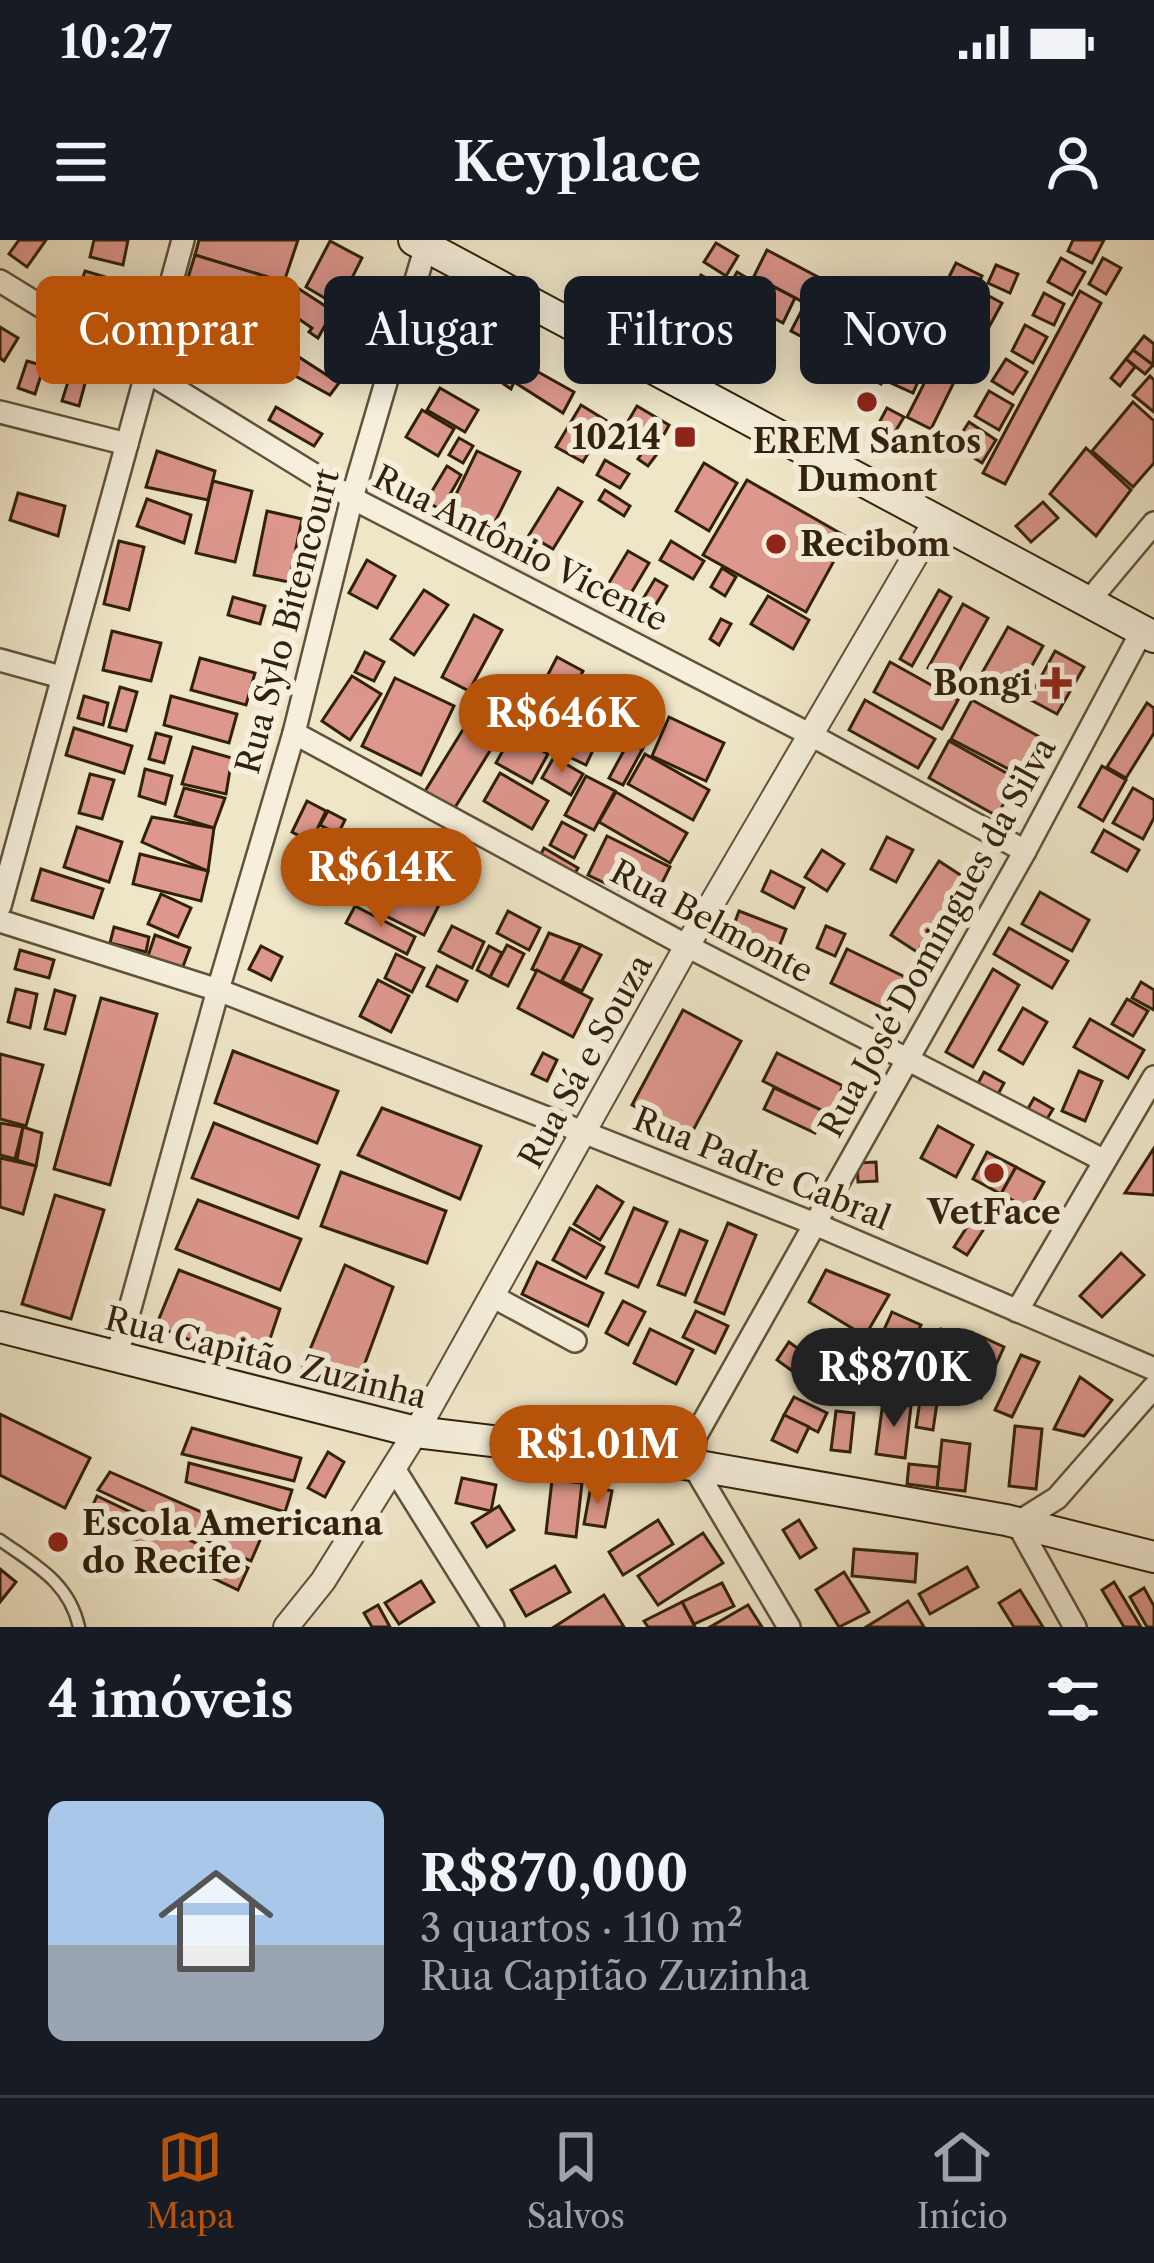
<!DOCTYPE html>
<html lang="pt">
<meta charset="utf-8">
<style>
body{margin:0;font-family:"Libre Caslon Text",serif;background:#20242c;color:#f1f3f6;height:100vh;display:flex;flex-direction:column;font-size:45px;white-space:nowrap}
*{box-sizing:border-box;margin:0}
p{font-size:39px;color:#9ea1a6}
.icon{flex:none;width:66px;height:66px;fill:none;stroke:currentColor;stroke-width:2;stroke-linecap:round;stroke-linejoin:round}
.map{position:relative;height:1387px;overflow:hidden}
.details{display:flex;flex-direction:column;background:#171b24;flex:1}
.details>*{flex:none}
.banner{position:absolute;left:36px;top:36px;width:1083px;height:108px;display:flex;gap:24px}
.price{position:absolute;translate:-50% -102px;padding:0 27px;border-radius:42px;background:#b45309;color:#fff;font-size:39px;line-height:78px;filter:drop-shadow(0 3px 6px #0008)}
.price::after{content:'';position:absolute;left:50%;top:72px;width:36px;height:27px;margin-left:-18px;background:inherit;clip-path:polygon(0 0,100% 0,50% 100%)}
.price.current{background:#222;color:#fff}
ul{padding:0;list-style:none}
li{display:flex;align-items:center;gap:36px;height:300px;padding:0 48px}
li+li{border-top:3px solid #363941}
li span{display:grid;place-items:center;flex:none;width:336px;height:240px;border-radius:18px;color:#555}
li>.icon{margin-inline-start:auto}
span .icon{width:144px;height:144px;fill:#fffc;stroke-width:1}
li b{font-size:51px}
h2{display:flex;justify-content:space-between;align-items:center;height:144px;padding:0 48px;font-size:51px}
.pill{padding:0 42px;border-radius:18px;background:#171b24;box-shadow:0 6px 30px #0003;font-size:42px;line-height:108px}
.pill.current{background:#b45309;color:#fff}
.status{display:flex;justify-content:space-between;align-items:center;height:84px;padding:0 60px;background:#171b24;direction:ltr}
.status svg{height:33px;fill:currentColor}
header{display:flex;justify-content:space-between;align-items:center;height:156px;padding:0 48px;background:#171b24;font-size:54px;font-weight:600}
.dock{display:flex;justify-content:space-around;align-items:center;height:168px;border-top:3px solid #363941;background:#171b24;font-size:33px;color:#9ea1a6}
.dock a{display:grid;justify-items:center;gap:6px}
.dock .current{color:#b45309}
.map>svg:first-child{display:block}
</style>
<div class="status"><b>10:27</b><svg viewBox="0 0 49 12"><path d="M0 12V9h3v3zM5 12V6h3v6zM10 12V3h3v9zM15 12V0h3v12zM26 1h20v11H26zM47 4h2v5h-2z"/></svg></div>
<header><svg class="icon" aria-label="menu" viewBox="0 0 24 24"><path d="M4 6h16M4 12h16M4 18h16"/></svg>Keyplace<svg class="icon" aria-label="person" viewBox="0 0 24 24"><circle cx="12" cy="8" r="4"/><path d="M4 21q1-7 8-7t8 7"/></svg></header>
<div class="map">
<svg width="1154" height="1387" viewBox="0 0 1154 1387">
<rect width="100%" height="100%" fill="#efe6c8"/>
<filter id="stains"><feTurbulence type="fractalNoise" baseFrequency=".00167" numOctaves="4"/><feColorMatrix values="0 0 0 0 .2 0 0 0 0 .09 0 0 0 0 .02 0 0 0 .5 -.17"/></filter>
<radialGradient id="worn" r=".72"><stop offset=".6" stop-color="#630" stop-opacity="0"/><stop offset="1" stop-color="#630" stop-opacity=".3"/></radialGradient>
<!-- building -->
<g fill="#dd978d" stroke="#31210a" stroke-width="3">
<polygon points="19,0 46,0 27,27 9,14"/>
<polygon points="94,0 128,0 123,25 90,17"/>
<polygon points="199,0 298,0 284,42 195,15"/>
<polygon points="1073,0 1104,0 1092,23 1068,11"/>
<polygon points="330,1 362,18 338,66 306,47"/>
<polygon points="716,3 738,16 726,36 704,22"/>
<polygon points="767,10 926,94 912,120 754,36"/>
<polygon points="195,15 284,42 275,83 183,54"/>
<polygon points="1061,18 1085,32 1072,55 1048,42"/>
<polygon points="1103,18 1121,28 1106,54 1089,44"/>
<polygon points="956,23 982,36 972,56 946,43"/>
<polygon points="996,25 1018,34 1010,53 988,43"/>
<polygon points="85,31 112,39 102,70 75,61"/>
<polygon points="737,32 759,45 746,66 725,53"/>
<polygon points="701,35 721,47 708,67 689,55"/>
<polygon points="770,45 795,58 783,83 757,69"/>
<polygon points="296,47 333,71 318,98 309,92 312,88 283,68"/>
<polygon points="976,49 1002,63 989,87 963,75"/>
<polygon points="1080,51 1101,63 1005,244 983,233"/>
<polygon points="942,52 962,63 946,91 925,79"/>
<polygon points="1044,53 1064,64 1054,85 1033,75"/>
<polygon points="719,63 742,76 729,103 705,91"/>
<polygon points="805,64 828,76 814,103 791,91"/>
<polygon points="680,66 703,79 690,104 666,90"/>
<polygon points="192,71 211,76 199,118 180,113"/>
<polygon points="438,71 468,88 442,131 413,114"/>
<polygon points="839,81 860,93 844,122 823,111"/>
<polygon points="219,83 261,92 254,135 210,122"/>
<polygon points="956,85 980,96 970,119 946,109"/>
<polygon points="1025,85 1047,97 1033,123 1012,111"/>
<polygon points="0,87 18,98 4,121 0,118"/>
<polygon points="1144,96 1154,104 1153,125 1133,110"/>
<polygon points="873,99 897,112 881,144 856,131"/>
<polygon points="288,110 339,143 330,155 279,127"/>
<polygon points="1133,110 1153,125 1145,134 1126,119"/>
<polygon points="937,118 960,130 931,189 907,177"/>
<polygon points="515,119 574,152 563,173 514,142 511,149 501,142"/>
<polygon points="1006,119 1027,132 1013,154 992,141"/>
<polygon points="1126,119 1135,127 1120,146 1111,138"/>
<polygon points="902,120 923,130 913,153 891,143"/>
<polygon points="27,121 44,126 35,154 18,148"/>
<polygon points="71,132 87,136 79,166 62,161"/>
<polygon points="1150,136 1154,140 1154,172 1133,155"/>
<polygon points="440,148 478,170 465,192 427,170"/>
<polygon points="989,151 1013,165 999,190 975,176"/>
<polygon points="1133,162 1154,181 1154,223 1133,247 1092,211"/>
<polygon points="581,165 607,181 583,222 556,207"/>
<polygon points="637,166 669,185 660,202 627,183"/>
<polygon points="276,167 322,194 314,206 269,180"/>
<polygon points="887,168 904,177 895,192 879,183"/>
<polygon points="422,170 454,189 438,216 406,197"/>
<polygon points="969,182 996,200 982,223 954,205"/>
<polygon points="459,198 473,206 463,223 449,215"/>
<polygon points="649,202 660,210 648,226 638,219"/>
<polygon points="1086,208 1131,250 1096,296 1050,254"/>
<polygon points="157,211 215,231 208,260 146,247"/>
<polygon points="477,211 520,232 490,292 448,271"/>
<polygon points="605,220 629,234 620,248 597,235"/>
<polygon points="704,223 737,243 709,291 676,271"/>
<polygon points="447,226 461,235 441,270 426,261"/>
<polygon points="747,240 847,297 806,372 703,315"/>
<polygon points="213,241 252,251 235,322 196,313"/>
<polygon points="558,248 582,262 553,309 529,295"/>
<polygon points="605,250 630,266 624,276 599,260"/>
<polygon points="18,253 65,266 58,296 10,280"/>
<polygon points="147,259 191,275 184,303 137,286"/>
<polygon points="1043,262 1058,278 1031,302 1016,286"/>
<polygon points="267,271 302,279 289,342 254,335"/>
<polygon points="119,301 144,307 129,370 104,364"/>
<polygon points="671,301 704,321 693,339 660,320"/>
<polygon points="628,311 649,323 621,370 600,358"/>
<polygon points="367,320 395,336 377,368 349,353"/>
<polygon points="722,328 736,337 725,356 711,347"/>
<polygon points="655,339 667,346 646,381 634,374"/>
<polygon points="424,350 448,365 414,415 391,399"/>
<polygon points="939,350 951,357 912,426 900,419"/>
<polygon points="768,356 809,380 793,409 751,384"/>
<polygon points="233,357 265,366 260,384 228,375"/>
<polygon points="963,364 988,378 953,442 928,428"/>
<polygon points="474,375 502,390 469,451 442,437"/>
<polygon points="721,379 731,384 719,405 710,399"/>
<polygon points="1008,387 1043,406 1012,461 977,442"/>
<polygon points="112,391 161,403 151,441 103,430"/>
<polygon points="1055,411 1084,427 1057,474 1029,459"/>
<polygon points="365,412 384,422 374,441 355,432"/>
<polygon points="557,417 583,431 563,470 537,456"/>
<polygon points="200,418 255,433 246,465 191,450"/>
<polygon points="890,422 958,460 942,489 874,452"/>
<polygon points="352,436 381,454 350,500 322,481"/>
<polygon points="395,438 454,466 421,535 362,506"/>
<polygon points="594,438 621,451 586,525 559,512"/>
<polygon points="120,447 137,452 126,491 109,487"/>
<polygon points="84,456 108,463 103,485 78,478"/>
<polygon points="171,456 237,474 229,503 164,485"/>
<polygon points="637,456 663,470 642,510 616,497"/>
<polygon points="865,460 935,499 918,528 849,490"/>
<polygon points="972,460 1040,497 1020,535 951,499"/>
<polygon points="1147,463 1154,468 1154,493 1126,538 1107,527"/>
<polygon points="472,475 501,493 451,574 422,556"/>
<polygon points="669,477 724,503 706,541 652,516"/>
<polygon points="74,488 132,506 124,533 66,515"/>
<polygon points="156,493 171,497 164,523 149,519"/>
<polygon points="512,494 548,514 532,543 496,523"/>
<polygon points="949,501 1017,539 997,576 929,538"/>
<polygon points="628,503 642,510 623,545 609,538"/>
<polygon points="193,507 232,518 226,554 182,544"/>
<polygon points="645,514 709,550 693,580 628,544"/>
<polygon points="554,517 583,534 571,555 542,538"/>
<polygon points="1102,526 1126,540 1103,581 1079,567"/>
<polygon points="145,529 172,536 165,564 139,556"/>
<polygon points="500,533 548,561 532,589 484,561"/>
<polygon points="90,534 114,540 102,579 79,573"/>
<polygon points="586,536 615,551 594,590 565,575"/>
<polygon points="184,548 225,558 214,588 175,576"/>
<polygon points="1133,548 1154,560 1154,578 1143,599 1113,583"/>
<polygon points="616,552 687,593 670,623 599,582"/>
<polygon points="307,561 326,571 311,602 292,592"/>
<polygon points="328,571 345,580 338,594 320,585"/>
<polygon points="152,577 214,588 208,631 142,602"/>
<polygon points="562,582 586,595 574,618 550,605"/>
<polygon points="77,587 122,602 109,642 64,627"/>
<polygon points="1104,590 1139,610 1127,631 1092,612"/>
<polygon points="315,593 329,600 319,620 305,613"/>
<polygon points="607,596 670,627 651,665 588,635"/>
<polygon points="887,597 913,610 896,642 871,629"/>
<polygon points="544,608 578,628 572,639 538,620"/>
<polygon points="822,610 844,624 827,651 805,637"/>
<polygon points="140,614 208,631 201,661 133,644"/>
<polygon points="939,621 965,638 917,712 891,695"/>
<polygon points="41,629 103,649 93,678 32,660"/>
<polygon points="331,630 359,644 350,662 322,648"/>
<polygon points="771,631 804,648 794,668 762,651"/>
<polygon points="404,634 444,655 424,695 384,675"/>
<polygon points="1040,652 1089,680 1072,711 1022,684"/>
<polygon points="161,654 191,668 178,697 148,684"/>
<polygon points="355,666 415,697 407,714 346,683"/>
<polygon points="508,671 540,688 529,710 497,693"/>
<polygon points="739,671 786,689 772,725 726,707"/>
<polygon points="452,686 484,702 472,728 439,711"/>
<polygon points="826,686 845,694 835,716 817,708"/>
<polygon points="114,687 149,697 146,712 110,703"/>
<polygon points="1009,688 1068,721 1052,748 994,714"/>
<polygon points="549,693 581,705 561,742 532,729"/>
<polygon points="155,695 190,708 182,729 148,716"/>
<polygon points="507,705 524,714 508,746 490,737"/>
<polygon points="581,705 601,715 582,751 562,741"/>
<polygon points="261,706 282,717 271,740 249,729"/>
<polygon points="489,706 502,713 490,737 477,730"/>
<polygon points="847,709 905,737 889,771 831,743"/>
<polygon points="20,710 54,720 49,738 15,729"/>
<polygon points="396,714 424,728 412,752 385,738"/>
<polygon points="437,726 467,741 457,761 427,746"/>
<polygon points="993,729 1019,745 973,827 946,812"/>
<polygon points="537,730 592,759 573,797 518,768"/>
<polygon points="378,740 409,756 391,792 360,776"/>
<polygon points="1141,742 1154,750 1154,770 1132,758"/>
<polygon points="16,749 37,754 30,788 8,782"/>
<polygon points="55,750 75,756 65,794 45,789"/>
<polygon points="101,758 157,774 110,945 54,929"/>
<polygon points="1127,759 1148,771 1133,796 1112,784"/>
<polygon points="1023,768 1047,782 1023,824 999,810"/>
<polygon points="683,770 741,801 690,896 632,865"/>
<polygon points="1090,779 1144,810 1128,838 1074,807"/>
<polygon points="233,811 338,851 317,903 215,863"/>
<polygon points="543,813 557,820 547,841 532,834"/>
<polygon points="777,813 843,846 829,874 763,841"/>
<polygon points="0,814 43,825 26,886 0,879"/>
<polygon points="1079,831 1102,841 1085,881 1062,871"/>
<polygon points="984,832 1004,843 996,858 976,847"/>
<polygon points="774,848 825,872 815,893 764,869"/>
<polygon points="1034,858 1053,869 1044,884 1025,874"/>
<polygon points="382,868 481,906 460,959 358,915"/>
<polygon points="0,883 23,887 15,919 0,915"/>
<polygon points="214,883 319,925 298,978 192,938"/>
<polygon points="938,886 973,905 956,937 921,918"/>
<polygon points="23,887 42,893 36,926 17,920"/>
<polygon points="1154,908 1154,955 1125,953"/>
<polygon points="987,912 1016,927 1001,954 973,939"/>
<polygon points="0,918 36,926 23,974 0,967"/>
<polygon points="876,922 877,941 858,942 857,923"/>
<polygon points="1016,927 1044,942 1029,969 1001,954"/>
<polygon points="341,932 446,971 427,1023 321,986"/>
<polygon points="597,946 623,962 600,1000 574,984"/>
<polygon points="55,955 104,970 71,1079 22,1064"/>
<polygon points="198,960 301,999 280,1050 176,1009"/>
<polygon points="634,968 667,982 638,1047 606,1033"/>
<polygon points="978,970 991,978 967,1015 954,1007"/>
<polygon points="728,983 756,995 724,1074 695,1062"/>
<polygon points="570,988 604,1007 586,1038 553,1020"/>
<polygon points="680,990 707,1001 685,1055 658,1045"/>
<polygon points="1121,1013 1144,1035 1102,1077 1080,1056"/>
<polygon points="537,1022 603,1053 588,1086 522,1054"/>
<polygon points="345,1025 393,1047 355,1150 302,1129"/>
<polygon points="179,1030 280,1069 260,1129 156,1086"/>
<polygon points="826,1030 889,1055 865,1096 809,1062"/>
<polygon points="623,1061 645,1072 628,1105 606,1093"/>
<polygon points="696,1071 728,1086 715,1113 683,1097"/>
<polygon points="892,1072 921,1085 907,1114 879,1101"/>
<polygon points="650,1089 693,1110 676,1144 634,1123"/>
<polygon points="941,1089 964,1101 943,1139 921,1126"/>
<polygon points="978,1095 1004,1107 981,1158 955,1146"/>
<polygon points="789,1102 814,1120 802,1138 777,1120"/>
<polygon points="1021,1115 1039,1122 1012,1177 995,1170"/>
<polygon points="1080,1137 1112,1160 1084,1196 1054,1189"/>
<polygon points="794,1157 827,1173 818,1192 784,1175"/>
<polygon points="920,1161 937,1163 933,1190 916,1187"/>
<polygon points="883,1162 911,1166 905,1218 876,1214"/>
<polygon points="836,1171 854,1173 850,1212 831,1210"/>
<polygon points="0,1174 90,1218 65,1268 0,1235"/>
<polygon points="784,1175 809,1187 797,1212 772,1200"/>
<polygon points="1015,1186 1042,1189 1036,1249 1009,1246"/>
<polygon points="192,1188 301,1218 294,1241 182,1214"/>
<polygon points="942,1200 970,1204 965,1251 937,1248"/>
<polygon points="328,1212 344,1222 325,1257 308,1248"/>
<polygon points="189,1223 292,1250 285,1272 186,1242"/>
<polygon points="909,1224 939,1227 937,1248 907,1244"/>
<polygon points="110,1232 261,1298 251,1321 98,1250"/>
<polygon points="462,1238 496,1245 491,1271 456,1263"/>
<polygon points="552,1240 582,1243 576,1297 546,1293"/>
<polygon points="591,1246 612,1251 605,1287 584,1284"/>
<polygon points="97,1256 248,1328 238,1350 87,1278"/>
<polygon points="499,1266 514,1290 487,1307 472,1283"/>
<polygon points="658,1280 673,1304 623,1335 609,1312"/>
<polygon points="799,1280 816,1308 800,1318 783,1290"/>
<polygon points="703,1293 723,1323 658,1365 638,1336"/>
<polygon points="854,1309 917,1314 915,1342 852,1336"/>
<polygon points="555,1326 570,1352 526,1376 511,1350"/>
<polygon points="967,1327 978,1347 930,1374 919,1354"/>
<polygon points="0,1329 16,1342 0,1362"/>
<polygon points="844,1332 869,1372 839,1387 816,1350"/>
<polygon points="421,1341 434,1362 399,1384 385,1363"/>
<polygon points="1114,1342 1141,1387 1124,1387 1102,1350"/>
<polygon points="722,1343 734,1366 694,1384 682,1362"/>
<polygon points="1144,1348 1154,1366 1154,1387 1147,1387 1130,1357"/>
<polygon points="1020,1350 1043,1387 1014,1387 999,1363"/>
<polygon points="604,1355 624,1387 554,1387"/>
<polygon points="908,1361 924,1387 866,1387"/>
<polygon points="682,1362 695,1387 648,1387 644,1381"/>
<polygon points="378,1365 390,1387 372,1387 364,1373"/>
<polygon points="748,1365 762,1387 710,1387"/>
</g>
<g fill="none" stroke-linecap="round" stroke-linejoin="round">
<!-- service casing -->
<g stroke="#60523a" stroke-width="15">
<path id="service" d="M 0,1300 C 35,1325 69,1342 79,1387"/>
</g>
<!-- minor casing -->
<g stroke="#60523a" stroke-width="26">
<g id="minor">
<polyline points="0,41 352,258 809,494 1025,611"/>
<polyline points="0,172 127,204"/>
<polyline points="1088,362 1154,283"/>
<polyline points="0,420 61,437"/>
<polyline points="294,493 687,706 1103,920"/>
<polyline points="0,666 183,0"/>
<polyline points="0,681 218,750 583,892 815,984 1154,1129"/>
<polyline points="492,1056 575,1101"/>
<polyline points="1017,1071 1154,837"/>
<polyline points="116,1119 218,750 294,493 352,258 426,6"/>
<polyline points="393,1227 493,1387"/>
<polyline points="789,1387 693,1225 695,1197 1025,611 1142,391"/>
<polyline points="1075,1387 1017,1283 1057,1258 1154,1147"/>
</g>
</g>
<!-- tertiary casing -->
<g stroke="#60523a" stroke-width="28">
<polyline id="tertiary" points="286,1387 323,1341 416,1192 687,706 935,282"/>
</g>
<!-- secondary casing -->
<g stroke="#31210a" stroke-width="34">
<g id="secondary">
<polyline points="414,0 1154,397"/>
<polyline points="0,1087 416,1192 693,1225 1006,1280 1154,1317"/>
</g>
</g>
<!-- service -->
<use href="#service" stroke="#f5efdb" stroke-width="10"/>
<!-- minor -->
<use href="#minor" stroke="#f5efdb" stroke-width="21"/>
<!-- tertiary -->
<use href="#tertiary" stroke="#f5efdb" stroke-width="24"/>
<!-- secondary -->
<use href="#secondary" stroke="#f5efdb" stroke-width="30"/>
</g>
<!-- markers -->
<g fill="#8f2418" stroke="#f5efdb" stroke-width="4.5">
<circle cx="867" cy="162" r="12"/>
<rect x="673" y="185" width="24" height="24" rx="6"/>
<circle cx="776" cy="304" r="12"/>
<path d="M1050 425h12v12h12v12h-12v12h-12v-12h-12v-12h12z"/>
<circle cx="994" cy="933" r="12"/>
<circle cx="58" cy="1302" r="12"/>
</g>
<g text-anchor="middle" stroke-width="12" stroke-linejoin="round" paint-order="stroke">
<!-- poi labels -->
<g font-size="33" font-weight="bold" fill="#31210a" stroke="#f5efdb" text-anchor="end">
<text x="661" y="209">10214</text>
<text x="867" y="213" text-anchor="middle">EREM Santos<tspan x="867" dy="38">Dumont</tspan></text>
<text x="800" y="316" text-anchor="start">Recibom</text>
<text x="1032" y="455">Bongi</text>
<text x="994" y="984" text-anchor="middle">VetFace</text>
<text x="82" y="1295" text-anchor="start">Escola Americana<tspan x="82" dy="38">do Recife</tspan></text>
</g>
<!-- street labels -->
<g font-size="33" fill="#31210a" stroke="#f5efdb">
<text transform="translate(521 308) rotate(27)" y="12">Rua Antônio Vicente</text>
<text transform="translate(287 381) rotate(-75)" y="12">Rua Sylo Bitencourt</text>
<text transform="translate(712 681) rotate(28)" y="12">Rua Belmonte</text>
<text transform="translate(937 697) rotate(-61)" y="12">Rua José Domingues da Silva</text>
<text transform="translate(585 821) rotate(-61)" y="12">Rua Sá e Souza</text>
<text transform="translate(762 928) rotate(22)" y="12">Rua Padre Cabral</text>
<text transform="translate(266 1117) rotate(14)" y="12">Rua Capitão Zuzinha</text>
</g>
</g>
<rect width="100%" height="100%" filter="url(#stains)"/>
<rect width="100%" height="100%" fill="url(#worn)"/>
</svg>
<b class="price" style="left:562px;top:536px">R$646K</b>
<b class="price" style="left:381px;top:690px">R$614K</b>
<b class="price current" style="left:894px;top:1190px">R$870K</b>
<b class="price" style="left:598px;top:1267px">R$1.01M</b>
<div class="banner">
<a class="pill current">Comprar</a>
<a class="pill">Alugar</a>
<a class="pill">Filtros</a>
<a class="pill">Novo</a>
</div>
</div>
<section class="details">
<h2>4 imóveis<svg class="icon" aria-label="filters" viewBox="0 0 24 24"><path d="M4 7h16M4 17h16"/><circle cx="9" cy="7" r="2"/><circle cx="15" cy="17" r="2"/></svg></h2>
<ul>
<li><span style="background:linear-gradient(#a9c7e8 60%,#9aa5b1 0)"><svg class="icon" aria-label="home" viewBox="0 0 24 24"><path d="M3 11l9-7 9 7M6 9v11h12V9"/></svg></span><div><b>R$870,000</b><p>3 quartos · 110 m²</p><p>Rua Capitão Zuzinha</p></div></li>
</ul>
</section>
<nav class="dock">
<a class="current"><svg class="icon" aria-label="map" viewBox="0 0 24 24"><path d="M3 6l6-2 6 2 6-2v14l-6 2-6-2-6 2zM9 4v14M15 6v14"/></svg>Mapa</a>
<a><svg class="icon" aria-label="saved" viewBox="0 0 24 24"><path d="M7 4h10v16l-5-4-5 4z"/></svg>Salvos</a>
<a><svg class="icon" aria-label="home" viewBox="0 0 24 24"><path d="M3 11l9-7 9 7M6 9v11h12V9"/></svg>Início</a>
</nav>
